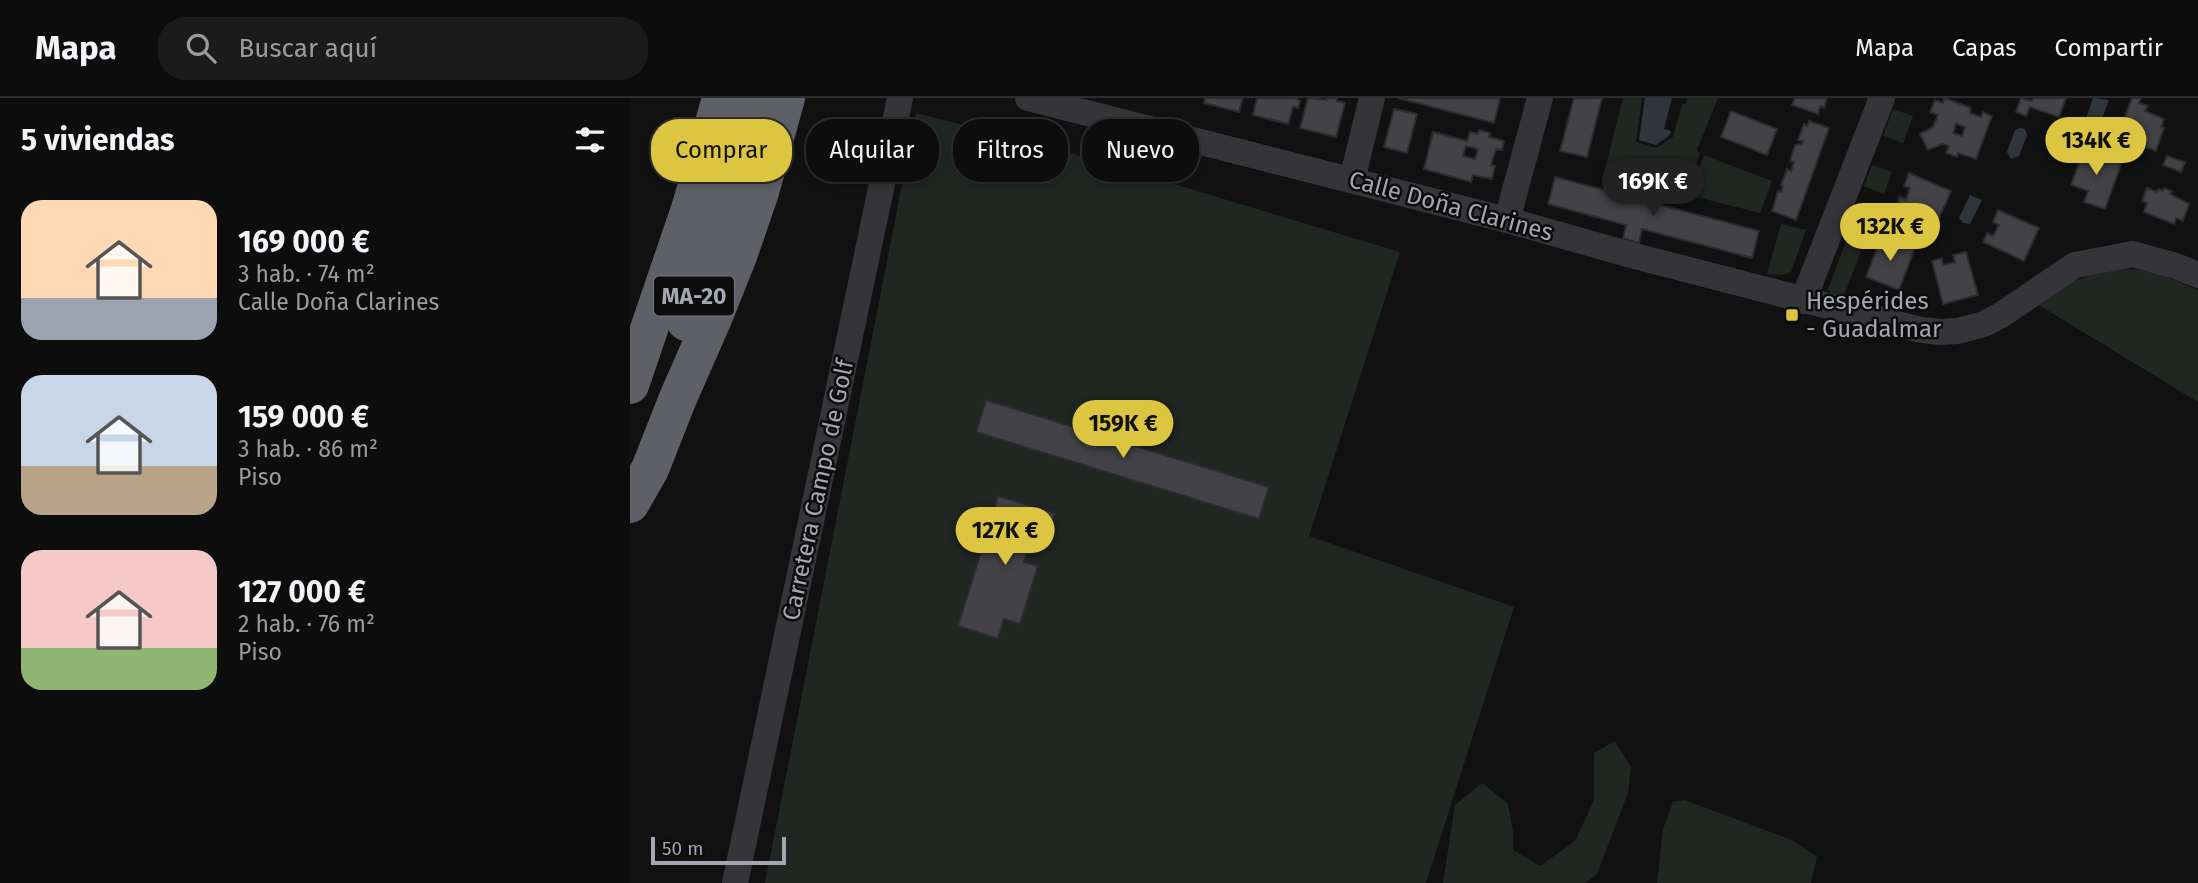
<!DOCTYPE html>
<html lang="es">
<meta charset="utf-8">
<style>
body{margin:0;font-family:"Fira Sans",sans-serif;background:#1b1b1c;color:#f1f3f6;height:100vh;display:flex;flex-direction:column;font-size:26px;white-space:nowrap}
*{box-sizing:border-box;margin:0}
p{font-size:23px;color:#9a9c9e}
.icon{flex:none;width:38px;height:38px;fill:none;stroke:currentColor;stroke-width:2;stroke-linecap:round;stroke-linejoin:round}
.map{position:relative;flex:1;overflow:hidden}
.drawer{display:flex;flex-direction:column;background:#0d0d0e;width:630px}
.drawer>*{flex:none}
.banner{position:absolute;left:21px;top:21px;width:665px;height:63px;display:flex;gap:14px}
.scale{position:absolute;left:21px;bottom:18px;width:135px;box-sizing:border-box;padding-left:7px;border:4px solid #a4a6b1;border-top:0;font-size:19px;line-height:24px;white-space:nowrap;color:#a4a6b1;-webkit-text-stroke:5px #0c0c0d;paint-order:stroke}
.price{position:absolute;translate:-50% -60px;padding:0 16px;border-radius:24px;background:#dbc541;color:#111;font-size:23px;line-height:46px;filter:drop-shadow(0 2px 4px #0008)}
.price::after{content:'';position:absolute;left:50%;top:42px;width:21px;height:16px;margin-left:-10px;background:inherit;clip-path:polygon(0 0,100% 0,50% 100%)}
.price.on{background:#222;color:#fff}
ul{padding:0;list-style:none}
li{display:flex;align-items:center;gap:21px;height:175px;padding:0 21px}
li span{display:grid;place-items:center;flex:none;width:196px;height:140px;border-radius:21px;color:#555}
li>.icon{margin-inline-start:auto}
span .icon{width:84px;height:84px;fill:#fffc;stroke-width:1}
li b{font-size:30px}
h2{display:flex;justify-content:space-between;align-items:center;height:84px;padding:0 21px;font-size:30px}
.chip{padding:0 24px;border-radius:28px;background:#0d0d0e;box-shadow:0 4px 10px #0003,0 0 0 2px #2d2d2e;font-size:24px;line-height:63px}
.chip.on{background:#dbc541;color:#111}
header{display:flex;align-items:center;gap:42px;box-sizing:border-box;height:98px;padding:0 35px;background:#0d0d0e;border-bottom:2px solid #2d2d2e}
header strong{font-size:33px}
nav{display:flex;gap:38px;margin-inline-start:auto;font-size:24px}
.search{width:490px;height:63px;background:#1b1b1c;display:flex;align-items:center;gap:18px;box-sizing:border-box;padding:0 24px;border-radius:28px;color:#9a9c9e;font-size:26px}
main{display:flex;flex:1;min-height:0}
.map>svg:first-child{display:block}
</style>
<header>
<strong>Mapa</strong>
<div class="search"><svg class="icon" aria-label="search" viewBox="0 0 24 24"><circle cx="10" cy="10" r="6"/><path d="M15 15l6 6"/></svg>Buscar aquí</div>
<nav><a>Mapa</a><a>Capas</a><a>Compartir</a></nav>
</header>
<main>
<section class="drawer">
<h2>5 viviendas<svg class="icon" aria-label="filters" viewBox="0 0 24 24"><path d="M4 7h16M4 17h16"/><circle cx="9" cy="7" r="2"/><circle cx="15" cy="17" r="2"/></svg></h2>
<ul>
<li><span style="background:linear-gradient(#ffd9b3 70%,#9aa5b1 0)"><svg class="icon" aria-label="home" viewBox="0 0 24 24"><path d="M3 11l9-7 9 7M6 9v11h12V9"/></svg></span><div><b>169 000 €</b><p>3 hab. · 74 m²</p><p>Calle Doña Clarines</p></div></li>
<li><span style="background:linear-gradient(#c9d6e8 65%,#b9a48a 0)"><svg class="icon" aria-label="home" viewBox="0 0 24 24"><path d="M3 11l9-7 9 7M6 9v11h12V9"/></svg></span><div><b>159 000 €</b><p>3 hab. · 86 m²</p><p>Piso</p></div></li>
<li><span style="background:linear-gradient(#f6c9c9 70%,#8fb573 0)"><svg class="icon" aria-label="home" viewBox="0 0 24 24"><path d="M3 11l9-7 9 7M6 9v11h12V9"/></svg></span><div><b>127 000 €</b><p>2 hab. · 76 m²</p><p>Piso</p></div></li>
</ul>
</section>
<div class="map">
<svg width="1568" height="785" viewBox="0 0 1568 785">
<rect width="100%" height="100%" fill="#111112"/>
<!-- green -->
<g fill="#202622">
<polygon points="993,0 1012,0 1006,44 1026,50 1043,39 1052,6 1056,6 1057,0 1088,0 1067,52 1070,55 1055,96 974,75"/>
<polygon points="1263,11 1283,18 1273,45 1253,38"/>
<polygon points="286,15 431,52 770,154 679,438 884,509 796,785 135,785"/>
<polygon points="1074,57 1142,83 1130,115 1059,97"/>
<polygon points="1242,67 1262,74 1254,96 1234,88"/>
<polygon points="1222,121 1241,128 1214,197 1220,199 1219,203 1202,197 1198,191 1222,128"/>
<polygon points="1151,126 1176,132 1161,174 1153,177 1137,176"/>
<path d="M 1499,171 L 1523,173 L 1568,192 L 1568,304 L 1407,206 C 1443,183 1456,173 1499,171 Z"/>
<polygon points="985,643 1001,669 998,695 967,776 955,785 813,785 825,707 852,685 878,706 883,734 883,752 910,768 945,743 964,702 964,655"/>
<polygon points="1055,702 1162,742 1187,759 1181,785 1027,785 1033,731 1043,704"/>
</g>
<!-- water -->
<g fill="#30353d">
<polygon points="1015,0 1042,0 1034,31 1041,33 1040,37 1026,47 1009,42"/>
<polygon points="1463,0 1479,2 1468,31 1454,26"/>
<polygon points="1390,30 1395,31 1397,37 1389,58 1381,61 1377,54 1385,32"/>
<polygon points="1340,97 1352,102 1340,126 1333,125 1329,120"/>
</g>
<!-- building -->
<g fill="#434347" stroke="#2c2b2e" stroke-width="2" fill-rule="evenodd">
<polygon points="575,0 613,0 609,14 574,5"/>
<polygon points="627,0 665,0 670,3 668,10 663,9 658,26 623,17"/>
<polygon points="678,0 697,2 697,0 707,0 707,3 715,5 706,39 670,30"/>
<polygon points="768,0 870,0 864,25"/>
<polygon points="944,0 972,0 957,59 930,53"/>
<polygon points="1165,0 1197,0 1194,10 1190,8 1188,16 1162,7"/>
<path d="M 1314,0 L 1341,10 L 1340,15 L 1351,19 L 1353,14 L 1362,18 L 1346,61 L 1328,55 L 1327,59 L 1316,55 L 1319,48 L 1312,46 L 1298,52 L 1290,36 L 1303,29 L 1308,17 L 1300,14 L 1305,2 L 1313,5 ZM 1326,26 L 1335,29 L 1332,38 L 1323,35 Z"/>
<polygon points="1391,0 1402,3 1403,0 1436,0 1429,19 1400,9 1396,18 1386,14"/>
<polygon points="1502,0 1511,0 1509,5 1518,8 1515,13 1534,21 1531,29 1534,30 1526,53 1515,49 1517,44 1489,34"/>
<polygon points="764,11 787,16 777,55 754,49"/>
<polygon points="1101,13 1147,31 1137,57 1091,39"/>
<polygon points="1179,23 1199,30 1166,122 1142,113 1148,93 1151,94 1153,88 1151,87 1157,71 1161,73 1164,64 1160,63 1165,47 1172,46 1173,43 1168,42 1174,26 1177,28"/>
<path d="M 849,32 L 860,35 L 859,39 L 874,43 L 872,52 L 866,51 L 861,67 L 865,68 L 862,81 L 843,77 L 841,84 L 794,71 L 803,34 L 837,43 L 840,34 L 848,36 ZM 836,48 L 848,51 L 845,61 L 833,58 Z"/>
<polygon points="1451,50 1492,64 1475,111 1454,104 1458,93 1441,87 1450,62 1447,60"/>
<polygon points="1537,58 1555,64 1551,74 1533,67"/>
<polygon points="1279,75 1321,93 1307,125 1266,109 1270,99 1276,102 1280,90 1274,88"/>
<polygon points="925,79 1129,133 1122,160 1012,131 1009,145 993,140 996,127 918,106"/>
<polygon points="1517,90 1527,94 1528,91 1533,93 1534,90 1542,93 1540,96 1559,106 1553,123 1546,120 1544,126 1514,114 1517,105 1512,103"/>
<polygon points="1368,112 1409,130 1394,163 1353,144 1357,135 1363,138 1369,127 1363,124"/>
<polygon points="1252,137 1261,141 1259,147 1270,151 1273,145 1285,150 1269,192 1236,179"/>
<polygon points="1336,154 1348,197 1313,206 1302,163 1312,160 1313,167 1325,164 1323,157"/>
<polygon points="356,302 639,389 629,421 346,334"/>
<polygon points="368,398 425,415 414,451 399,446 394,464 408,468 390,526 374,521 368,541 328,528"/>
</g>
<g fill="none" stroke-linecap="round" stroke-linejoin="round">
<!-- minor -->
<g stroke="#353539" stroke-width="26">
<polyline points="398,0 877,122 1001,157 1291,232 1311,234 1328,233 1354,226 1371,217 1445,167 1503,156 1546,168 1568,177"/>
<polyline points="722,82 742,0"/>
<polyline points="877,122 910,0"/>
<polyline points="1173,203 1252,0"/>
<polyline points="105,785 270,0"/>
</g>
<!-- highway -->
<g stroke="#5f6067" stroke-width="38">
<path d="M 56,224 C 81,150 107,76 124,0"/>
<polyline points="0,287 61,108 91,0"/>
<polyline points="0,406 20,371 48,300 84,218 108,158 130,94 156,0"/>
</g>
</g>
<!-- markers -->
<rect fill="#dbc541" stroke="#0c0c0d" stroke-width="2.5" x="1155" y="210" width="14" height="14" rx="3.5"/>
<g text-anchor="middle" stroke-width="5" stroke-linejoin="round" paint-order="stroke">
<!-- shield labels -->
<rect fill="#0c0c0d" stroke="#767880" stroke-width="2" x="24" y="178.5" width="80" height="39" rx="5"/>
<g font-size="23" font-weight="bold" fill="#a4a6b1">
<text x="64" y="206">MA-20</text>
</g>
<!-- street labels -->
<g font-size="24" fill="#a4a6b1" stroke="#0c0c0d">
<text transform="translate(821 108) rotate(15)" y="8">Calle Doña Clarines</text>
<text transform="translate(188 392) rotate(-78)" y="8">Carretera Campo de Golf</text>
</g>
<!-- poi labels -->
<g font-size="24" fill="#a4a6b1" stroke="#0c0c0d" text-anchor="start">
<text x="1176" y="211">Hespérides<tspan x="1176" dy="28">- Guadalmar</tspan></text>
</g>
</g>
</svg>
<div class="scale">50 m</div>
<b class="price" style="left:1466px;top:79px">134K €</b>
<b class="price on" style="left:1023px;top:120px">169K €</b>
<b class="price" style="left:1260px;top:165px">132K €</b>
<b class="price" style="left:493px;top:362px">159K €</b>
<b class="price" style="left:375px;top:469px">127K €</b>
<div class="banner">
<a class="chip on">Comprar</a>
<a class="chip">Alquilar</a>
<a class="chip">Filtros</a>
<a class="chip">Nuevo</a>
</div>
</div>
</main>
